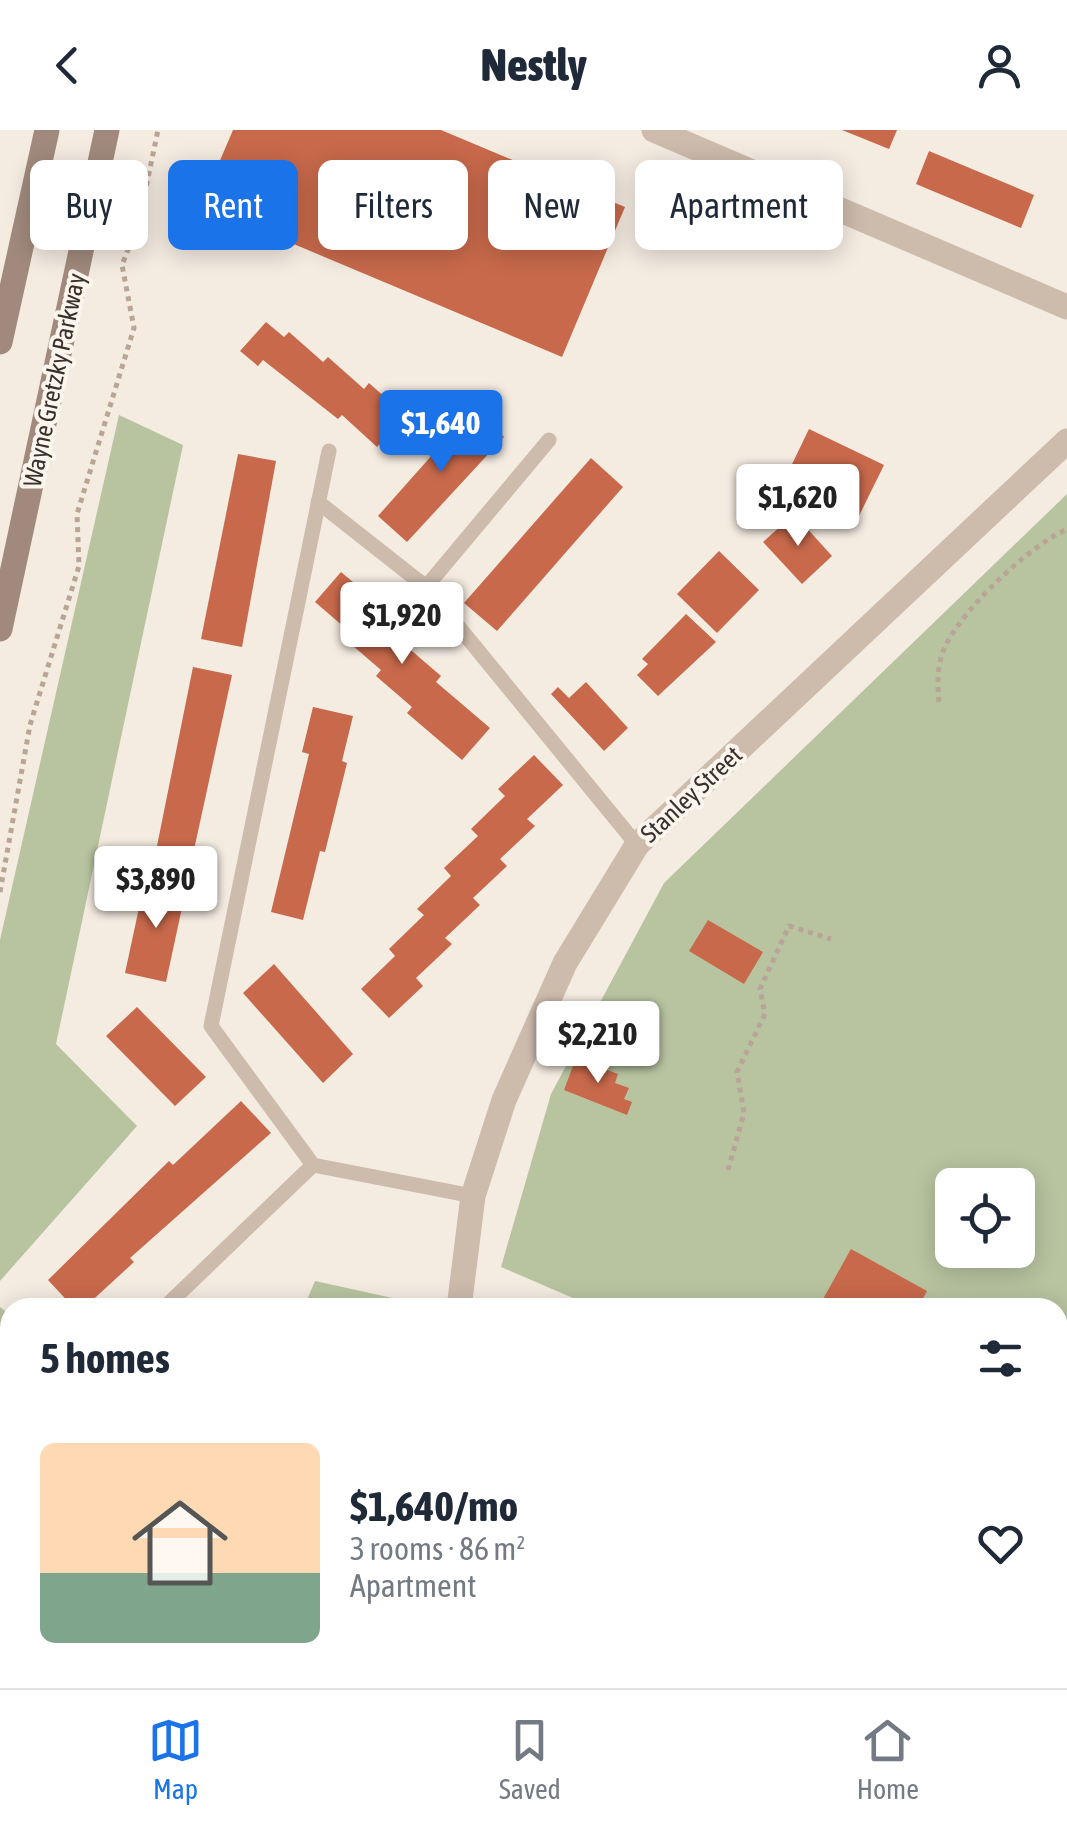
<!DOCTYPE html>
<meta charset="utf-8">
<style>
body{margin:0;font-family:"Asap Condensed",sans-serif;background:#f6f6f7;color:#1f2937;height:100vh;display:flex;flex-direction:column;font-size:38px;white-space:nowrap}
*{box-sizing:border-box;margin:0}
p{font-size:32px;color:#747a83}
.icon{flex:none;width:55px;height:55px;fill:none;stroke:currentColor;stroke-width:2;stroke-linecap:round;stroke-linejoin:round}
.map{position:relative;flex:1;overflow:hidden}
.sheet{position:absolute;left:0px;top:1168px;width:1068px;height:392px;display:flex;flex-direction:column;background:#fff;border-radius:30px 30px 0 0;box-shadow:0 5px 25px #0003}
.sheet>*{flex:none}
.top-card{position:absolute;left:30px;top:30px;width:1008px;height:90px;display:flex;gap:20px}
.tools{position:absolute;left:935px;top:1038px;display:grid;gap:20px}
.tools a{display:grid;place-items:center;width:100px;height:100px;border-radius:15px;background:#fff;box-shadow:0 5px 25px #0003;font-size:50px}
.price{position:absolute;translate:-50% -85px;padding:0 22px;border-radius:10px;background:#fff;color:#222;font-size:32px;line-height:65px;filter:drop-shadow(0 2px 5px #0008)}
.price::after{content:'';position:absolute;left:50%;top:60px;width:30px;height:22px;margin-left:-15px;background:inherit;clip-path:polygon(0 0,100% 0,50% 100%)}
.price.on{background:#1a73e8;color:#fff}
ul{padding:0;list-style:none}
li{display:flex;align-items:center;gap:30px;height:250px;padding:0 40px}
li span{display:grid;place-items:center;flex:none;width:280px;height:200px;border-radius:15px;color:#555}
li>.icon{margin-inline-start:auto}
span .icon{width:120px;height:120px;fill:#fffc;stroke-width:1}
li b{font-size:42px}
h2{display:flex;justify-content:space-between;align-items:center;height:120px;padding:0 40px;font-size:42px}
.tag{padding:0 35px;border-radius:15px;background:#fff;box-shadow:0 5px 25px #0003;font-size:35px;line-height:90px}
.tag.on{background:#1a73e8;color:#fff}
header{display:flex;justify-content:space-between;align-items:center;height:130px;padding:0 40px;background:#fff;font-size:45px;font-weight:800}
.menu{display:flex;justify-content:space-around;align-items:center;height:140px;border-top:2px solid #e0e1e3;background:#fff;font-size:28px;color:#747a83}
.menu a{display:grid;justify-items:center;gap:5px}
.menu .on{color:#1a73e8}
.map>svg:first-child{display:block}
</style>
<header><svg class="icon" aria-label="back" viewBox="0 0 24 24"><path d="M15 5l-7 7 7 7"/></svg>Nestly<svg class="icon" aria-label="person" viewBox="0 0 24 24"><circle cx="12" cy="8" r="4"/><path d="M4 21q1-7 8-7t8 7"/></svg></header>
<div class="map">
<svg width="1067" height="1558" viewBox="0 0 1067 1558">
<rect width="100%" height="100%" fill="#f4ebe1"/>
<!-- green -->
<g fill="#b8c4a0" fill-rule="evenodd">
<polygon points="119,285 183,315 56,914 137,996 0,1151 0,810"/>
<path d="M 1067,364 L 1067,1442 L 1058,1434 L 1058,1178 L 594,1177 L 501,1137 L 551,964 L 664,753 ZM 952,1055 L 1018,1055 L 1018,1120 L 952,1120 Z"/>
<polygon points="315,1151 397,1169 397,1177 304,1177"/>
<polygon points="0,1177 10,1185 10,1461 0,1453"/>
</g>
<!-- building -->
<g fill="#c8694b">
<polygon points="233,0 441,0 625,77 562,227 201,75"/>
<polygon points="842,0 897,0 889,19"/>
<polygon points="929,21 1034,65 1021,98 916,54"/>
<polygon points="266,192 284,207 289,202 323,232 328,227 364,259 369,253 405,285 377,317 342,285 338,289 263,230 258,236 240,221"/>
<polygon points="473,279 504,307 407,412 378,386"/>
<polygon points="809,299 884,335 855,394 781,357"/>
<polygon points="238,324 276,331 242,517 201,509"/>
<polygon points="591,328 623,357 497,501 464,473"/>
<polygon points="794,384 832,426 802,454 763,412"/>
<polygon points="719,421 759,460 717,503 677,464"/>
<polygon points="341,442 378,473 373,478 410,510 405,515 441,546 436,552 490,598 462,630 407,583 412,577 376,546 381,540 345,509 351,503 315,472"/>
<polygon points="686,484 716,512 658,566 637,545 648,534 642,529"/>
<polygon points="193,537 232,545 192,729 156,721"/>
<polygon points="586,552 628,598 604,621 551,564 558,557 569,568"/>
<polygon points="313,577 353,586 342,631 347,633 325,722 320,721 303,790 271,782 309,624 302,622"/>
<polygon points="534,625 563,655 527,689 535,696 500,729 507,736 473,768 480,775 445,808 452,814 416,848 423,856 389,888 361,859 395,826 389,819 424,785 417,779 451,746 444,738 478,706 471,699 505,666 498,659"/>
<polygon points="145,750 186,759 166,852 125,843"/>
<polygon points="708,790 763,822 744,854 689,821"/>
<polygon points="274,834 353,924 323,953 243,863"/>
<polygon points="137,877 206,947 175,976 106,906"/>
<polygon points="576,928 618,944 615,953 629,958 624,969 632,972 627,985 564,960"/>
<polygon points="241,971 271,1003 130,1128 134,1132 84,1178 74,1178 48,1150 169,1031 173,1035"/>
<polygon points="851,1119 927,1161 918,1178 818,1178"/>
<polygon points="666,1550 748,1550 746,1555 754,1557 663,1558"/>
<polygon points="874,1550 913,1550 921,1552 920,1558 872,1558"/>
</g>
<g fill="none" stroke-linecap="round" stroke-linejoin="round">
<!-- path -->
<g stroke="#b9a596" stroke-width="5" stroke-dasharray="5 5" stroke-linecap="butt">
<path d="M 939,572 C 937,551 937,530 948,511 C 969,473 1029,417 1067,399"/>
<polyline points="0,762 30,595 79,436 77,384 134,198 122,135 139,91 158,0"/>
<polyline points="728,1040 744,983 737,942 765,884 760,859 789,796 831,809"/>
</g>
<!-- service -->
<g stroke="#cdbbac" stroke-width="15">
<polyline points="329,321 211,896 313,1035 473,1066"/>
<polyline points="318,372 426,457 637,715"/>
<polyline points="426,457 549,310"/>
<polyline points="164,1178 313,1035"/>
</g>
<!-- minor -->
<polyline stroke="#cdbbac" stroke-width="25" points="654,0 1067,177"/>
<!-- tertiary -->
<g stroke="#cdbbac" stroke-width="25">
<polyline points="459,1178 473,1066 504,970 565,833 637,715 1067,311"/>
<polyline points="455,1558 455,1550"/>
</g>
<!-- secondary -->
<g stroke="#a18a7d" stroke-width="25">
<polyline points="0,212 47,0"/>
<polyline points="0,499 107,0"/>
</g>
</g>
<g text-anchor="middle" stroke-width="8" stroke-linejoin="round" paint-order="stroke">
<!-- street labels -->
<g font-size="25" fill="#3b302b" stroke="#fbf5ee">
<text transform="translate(54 250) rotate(-78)" y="9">Wayne Gretzky Parkway</text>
<text transform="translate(691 664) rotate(-43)" y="9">Stanley Street</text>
</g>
</g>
</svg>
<div class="tools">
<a><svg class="icon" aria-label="locate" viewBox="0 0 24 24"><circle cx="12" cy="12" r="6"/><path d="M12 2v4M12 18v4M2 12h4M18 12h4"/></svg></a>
</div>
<b class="price on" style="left:441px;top:345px">$1,640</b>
<b class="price" style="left:798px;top:419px">$1,620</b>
<b class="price" style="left:402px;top:537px">$1,920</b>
<b class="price" style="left:156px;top:801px">$3,890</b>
<b class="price" style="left:598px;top:956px">$2,210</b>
<div class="top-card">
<a class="tag">Buy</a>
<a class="tag on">Rent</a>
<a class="tag">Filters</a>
<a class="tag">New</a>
<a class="tag">Apartment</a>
</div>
<section class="sheet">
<h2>5 homes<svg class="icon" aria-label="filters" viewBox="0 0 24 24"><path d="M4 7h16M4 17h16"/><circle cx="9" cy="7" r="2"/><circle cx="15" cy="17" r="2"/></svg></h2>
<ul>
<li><span style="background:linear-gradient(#ffd9b3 65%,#7fa58c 0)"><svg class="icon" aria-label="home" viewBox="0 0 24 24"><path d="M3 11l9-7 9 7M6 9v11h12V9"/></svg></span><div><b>$1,640/mo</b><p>3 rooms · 86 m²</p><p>Apartment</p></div><svg class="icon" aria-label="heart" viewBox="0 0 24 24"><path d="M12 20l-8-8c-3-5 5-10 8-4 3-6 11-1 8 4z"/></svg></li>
</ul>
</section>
</div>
<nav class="menu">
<a class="on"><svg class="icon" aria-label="map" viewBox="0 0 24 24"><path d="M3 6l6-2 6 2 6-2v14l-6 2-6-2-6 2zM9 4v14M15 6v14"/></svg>Map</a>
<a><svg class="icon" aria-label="saved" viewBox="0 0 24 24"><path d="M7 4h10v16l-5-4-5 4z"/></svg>Saved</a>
<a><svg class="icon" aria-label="home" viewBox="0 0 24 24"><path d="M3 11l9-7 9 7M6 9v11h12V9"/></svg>Home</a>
</nav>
